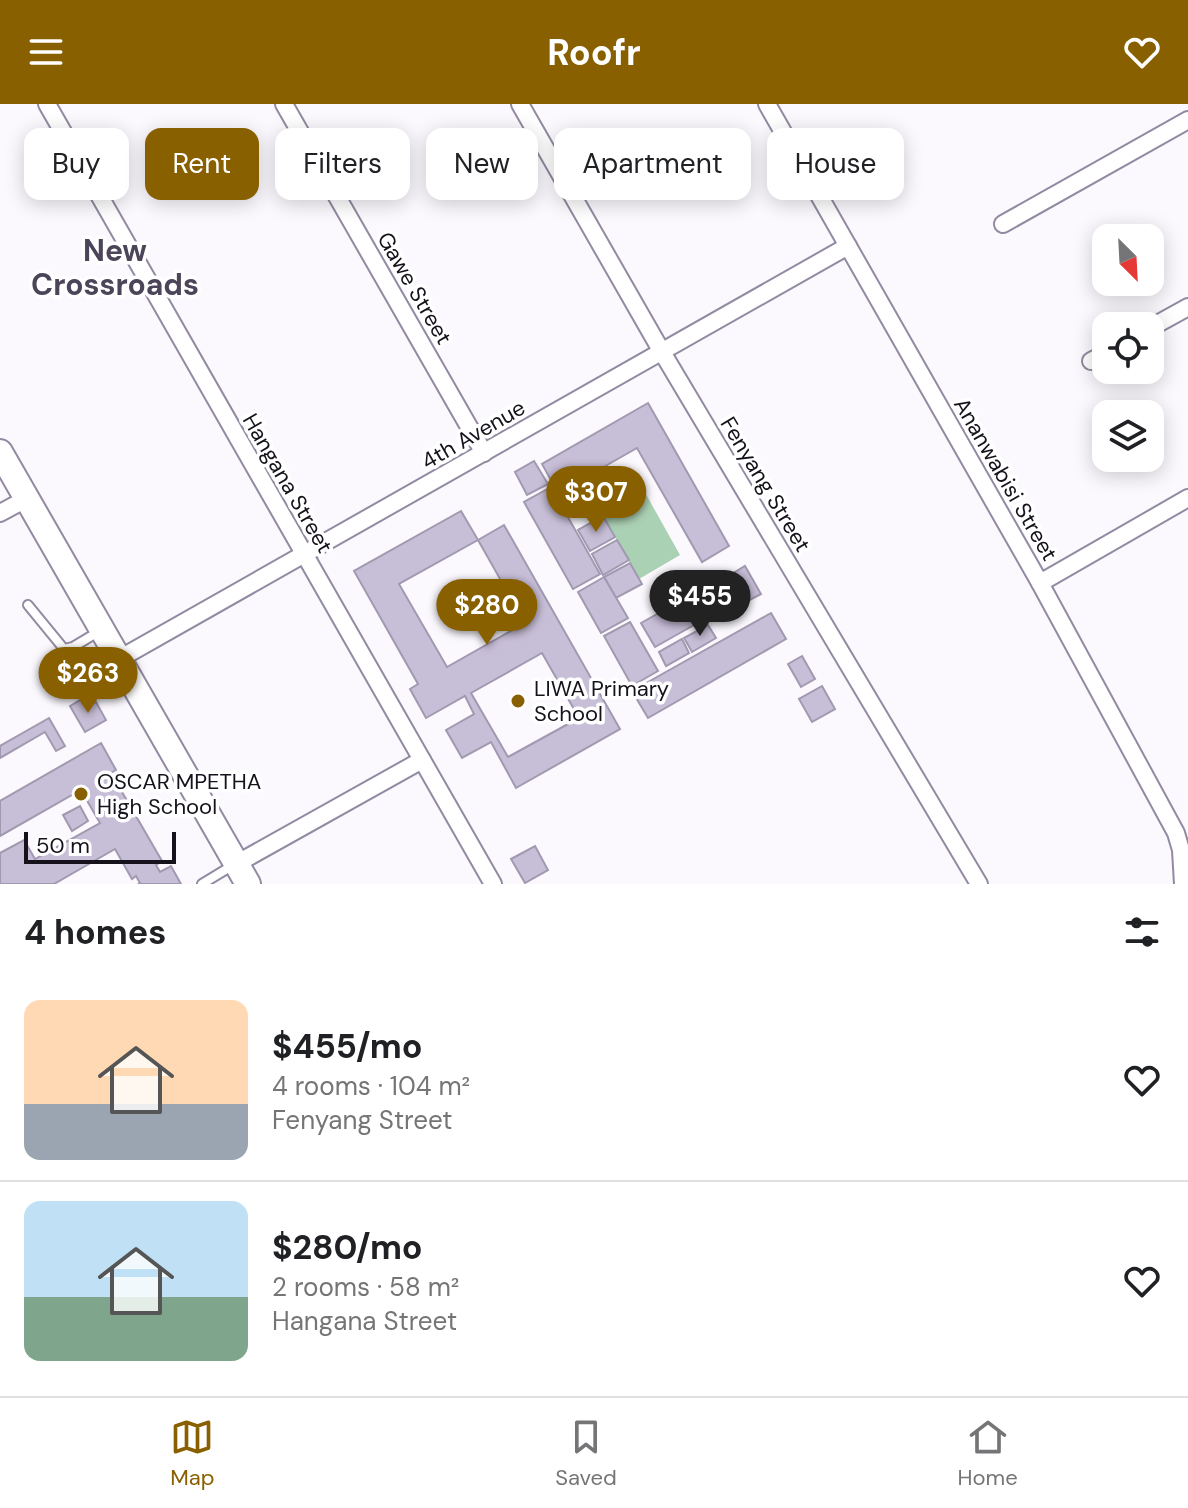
<!DOCTYPE html>
<meta charset="utf-8">
<style>
body{margin:0;font-family:"DM Sans",sans-serif;background:#f2f2f2;color:#202124;height:100vh;display:flex;flex-direction:column;font-size:30px;white-space:nowrap}
*{box-sizing:border-box;margin:0}
p{font-size:26px;color:#757577}
.icon{flex:none;width:44px;height:44px;fill:none;stroke:currentColor;stroke-width:2;stroke-linecap:round;stroke-linejoin:round}
.map{position:relative;height:780px;overflow:hidden}
.details{display:flex;flex-direction:column;background:#fff;flex:1}
.details>*{flex:none}
.guide{position:absolute;left:24px;top:24px;width:1140px;height:72px;display:flex;gap:16px}
.needle{width:52px;rotate:156deg}
.tools{position:absolute;left:1092px;top:120px;display:grid;gap:16px}
.tools a{display:grid;place-items:center;width:72px;height:72px;border-radius:16px;background:#fff;box-shadow:0 4px 20px #0003;font-size:40px}
.scale{position:absolute;left:24px;bottom:20px;width:152px;box-sizing:border-box;padding-left:8px;border:4px solid #15121b;border-top:0;font-size:22px;line-height:28px;white-space:nowrap;color:#15121b;-webkit-text-stroke:6px #fff;paint-order:stroke}
.price{position:absolute;translate:-50% -68px;padding:0 18px;border-radius:28px;background:#896000;color:#fff;font-size:26px;line-height:52px;filter:drop-shadow(0 2px 4px #0008)}
.price::after{content:'';position:absolute;left:50%;top:48px;width:24px;height:18px;margin-left:-12px;background:inherit;clip-path:polygon(0 0,100% 0,50% 100%)}
.price.on{background:#222;color:#fff}
ul{padding:0;list-style:none}
li{display:flex;align-items:center;gap:24px;height:200px;padding:0 24px}
li+li{border-top:2px solid #e0e0e0}
li span{display:grid;place-items:center;flex:none;width:224px;height:160px;border-radius:16px;color:#555}
li>.icon{margin-inline-start:auto}
span .icon{width:96px;height:96px;fill:#fffc;stroke-width:1}
li b{font-size:34px}
h2{display:flex;justify-content:space-between;align-items:center;height:96px;padding:0 24px;font-size:34px}
.tag{padding:0 28px;border-radius:16px;background:#fff;box-shadow:0 4px 20px #0003;font-size:28px;line-height:72px}
.tag.on{background:#896000;color:#fff}
header{display:flex;justify-content:space-between;align-items:center;height:104px;padding:0 24px;background:#896000;color:#fff;font-size:36px;font-weight:700}
.dock{display:flex;justify-content:space-around;align-items:center;height:112px;border-top:2px solid #e0e0e0;background:#fff;font-size:22px;color:#757577}
.dock a{display:grid;justify-items:center;gap:4px}
.dock .on{color:#896000}
.map>svg:first-child{display:block}
</style>
<header><svg class="icon" aria-label="menu" viewBox="0 0 24 24"><path d="M4 6h16M4 12h16M4 18h16"/></svg>Roofr<svg class="icon" aria-label="heart" viewBox="0 0 24 24"><path d="M12 20l-8-8c-3-5 5-10 8-4 3-6 11-1 8 4z"/></svg></header>
<div class="map">
<svg width="1188" height="780" viewBox="0 0 1188 780">
<rect width="100%" height="100%" fill="#fbf9fe"/>
<!-- green -->
<polygon fill="#abd1b4" points="638,376 680,451 639,475 604,413 599,414 592,402"/>
<!-- building -->
<g fill="#c7bed7" stroke="#a199b0" stroke-width="2" fill-rule="evenodd">
<polygon points="648,299 729,442 702,458 637,344 558,389 542,360"/>
<polygon points="534,357 548,380 527,391 515,368"/>
<polygon points="551,383 600,470 573,485 524,398"/>
<path d="M 461,407 L 478,436 L 504,421 L 620,625 L 516,684 L 491,638 L 462,654 L 446,626 L 474,610 L 465,592 L 426,614 L 410,585 L 418,580 L 354,467 ZM 478,436 L 525,519 L 447,563 L 399,480 ZM 542,549 L 579,614 L 508,653 L 471,589 Z"/>
<polygon points="603,412 615,433 590,447 578,426"/>
<polygon points="617,436 629,456 603,471 592,450"/>
<polygon points="630,459 642,480 616,494 604,473"/>
<polygon points="745,462 761,490 746,498 730,471"/>
<polygon points="728,472 744,499 730,508 714,480"/>
<polygon points="604,473 628,514 601,529 578,488"/>
<polygon points="705,483 719,507 655,543 641,519"/>
<polygon points="771,509 786,535 648,614 632,587"/>
<polygon points="630,518 658,567 632,582 604,532"/>
<polygon points="708,521 716,534 692,548 684,534"/>
<polygon points="682,535 689,549 666,562 659,548"/>
<polygon points="802,552 815,575 801,583 788,560"/>
<polygon points="822,582 835,605 812,618 799,595"/>
<polygon points="82,595 86,603 96,598 106,616 85,628 70,602"/>
<polygon points="49,614 65,642 56,647 45,628 0,654 0,642"/>
<polygon points="101,639 116,666 106,672 110,679 115,676 162,757 156,761 160,768 171,762 181,780 138,780 140,779 136,772 132,775 115,745 54,780 0,780 0,749 24,736 35,755 100,719 85,693 90,690 86,683 0,732 0,697"/>
<polygon points="80,702 88,717 72,727 63,711"/>
<polygon points="535,742 548,766 525,779 511,755"/>
</g>
<g fill="none" stroke-linecap="round" stroke-linejoin="round">
<!-- lane casing -->
<g stroke="#928aa1" stroke-width="12">
<g id="lane">
<polyline points="28,501 64,545 73,543 98,528"/>
<polyline points="202,780 235,760"/>
</g>
</g>
<!-- street casing -->
<g stroke="#928aa1" stroke-width="20">
<g id="street">
<polyline points="47,0 493,780"/>
<polyline points="284,0 484,349"/>
<polyline points="520,0 662,248 979,780"/>
<polyline points="767,0 1040,479 1176,729 1181,746 1183,780"/>
<polyline points="1003,120 1188,16"/>
<polyline points="1150,224 1188,203"/>
<polyline points="1091,257 1106,249"/>
<polyline points="0,409 26,395"/>
<polyline points="1040,479 1188,394"/>
<polyline points="119,555 848,142"/>
<polyline points="236,760 422,656"/>
</g>
</g>
<!-- secondary casing -->
<g stroke="#928aa1" stroke-width="28">
<polyline id="secondary" points="0,348 248,780"/>
</g>
<!-- lane -->
<use href="#lane" stroke="#fff" stroke-width="8"/>
<!-- street -->
<use href="#street" stroke="#fff" stroke-width="16"/>
<!-- secondary -->
<use href="#secondary" stroke="#fff" stroke-width="24"/>
</g>
<!-- markers -->
<g fill="#896000" stroke="#fff" stroke-width="3">
<circle cx="518" cy="597" r="8"/>
<circle cx="81" cy="690" r="8"/>
</g>
<g text-anchor="middle" stroke-width="7" stroke-linejoin="round" paint-order="stroke">
<!-- street labels -->
<g font-size="22" fill="#15121b" stroke="#fff">
<text transform="translate(415 184) rotate(60)" y="8">Gawe Street</text>
<text transform="translate(473 330) rotate(-30)" y="8">4th Avenue</text>
<text transform="translate(1006 375) rotate(60)" y="8">Ananwabisi Street</text>
<text transform="translate(288 379) rotate(60)" y="8">Hangana Street</text>
<text transform="translate(766 380) rotate(59)" y="8">Fenyang Street</text>
</g>
<!-- poi labels -->
<g font-size="22" fill="#15121b" stroke="#fff" text-anchor="start">
<text x="534" y="592">LIWA Primary<tspan x="534" dy="25">School</tspan></text>
<text x="97" y="685">OSCAR MPETHA<tspan x="97" dy="25">High School</tspan></text>
</g>
<!-- district labels -->
<g font-size="30" font-weight="bold" fill="#4c4459" stroke="#fff">
<text x="115" y="157">New<tspan x="115" dy="34">Crossroads</tspan></text>
</g>
</g>
</svg>
<div class="tools">
<a><svg class="needle" viewBox="-14 -14 28 28"><path d="M0-13l5 13h-10z" fill="#e53935"/><path d="M0 13l5-13h-10z" fill="#757577"/></svg></a>
<a><svg class="icon" aria-label="locate" viewBox="0 0 24 24"><circle cx="12" cy="12" r="6"/><path d="M12 2v4M12 18v4M2 12h4M18 12h4"/></svg></a>
<a><svg class="icon" aria-label="layers" viewBox="0 0 24 24"><path d="M12 4l9 5-9 5-9-5zM3 14l9 5 9-5"/></svg></a>
</div>
<div class="scale">50 m</div>
<b class="price" style="left:596px;top:430px">$307</b>
<b class="price on" style="left:700px;top:534px">$455</b>
<b class="price" style="left:487px;top:543px">$280</b>
<b class="price" style="left:88px;top:611px">$263</b>
<div class="guide">
<a class="tag">Buy</a>
<a class="tag on">Rent</a>
<a class="tag">Filters</a>
<a class="tag">New</a>
<a class="tag">Apartment</a>
<a class="tag">House</a>
</div>
</div>
<section class="details">
<h2>4 homes<svg class="icon" aria-label="filters" viewBox="0 0 24 24"><path d="M4 7h16M4 17h16"/><circle cx="9" cy="7" r="2"/><circle cx="15" cy="17" r="2"/></svg></h2>
<ul>
<li><span style="background:linear-gradient(#ffd9b3 65%,#9aa5b1 0)"><svg class="icon" aria-label="home" viewBox="0 0 24 24"><path d="M3 11l9-7 9 7M6 9v11h12V9"/></svg></span><div><b>$455/mo</b><p>4 rooms · 104 m²</p><p>Fenyang Street</p></div><svg class="icon" aria-label="heart" viewBox="0 0 24 24"><path d="M12 20l-8-8c-3-5 5-10 8-4 3-6 11-1 8 4z"/></svg></li>
<li><span style="background:linear-gradient(#bfe0f5 60%,#7fa58c 0)"><svg class="icon" aria-label="home" viewBox="0 0 24 24"><path d="M3 11l9-7 9 7M6 9v11h12V9"/></svg></span><div><b>$280/mo</b><p>2 rooms · 58 m²</p><p>Hangana Street</p></div><svg class="icon" aria-label="heart" viewBox="0 0 24 24"><path d="M12 20l-8-8c-3-5 5-10 8-4 3-6 11-1 8 4z"/></svg></li>
</ul>
</section>
<nav class="dock">
<a class="on"><svg class="icon" aria-label="map" viewBox="0 0 24 24"><path d="M3 6l6-2 6 2 6-2v14l-6 2-6-2-6 2zM9 4v14M15 6v14"/></svg>Map</a>
<a><svg class="icon" aria-label="saved" viewBox="0 0 24 24"><path d="M7 4h10v16l-5-4-5 4z"/></svg>Saved</a>
<a><svg class="icon" aria-label="home" viewBox="0 0 24 24"><path d="M3 11l9-7 9 7M6 9v11h12V9"/></svg>Home</a>
</nav>
